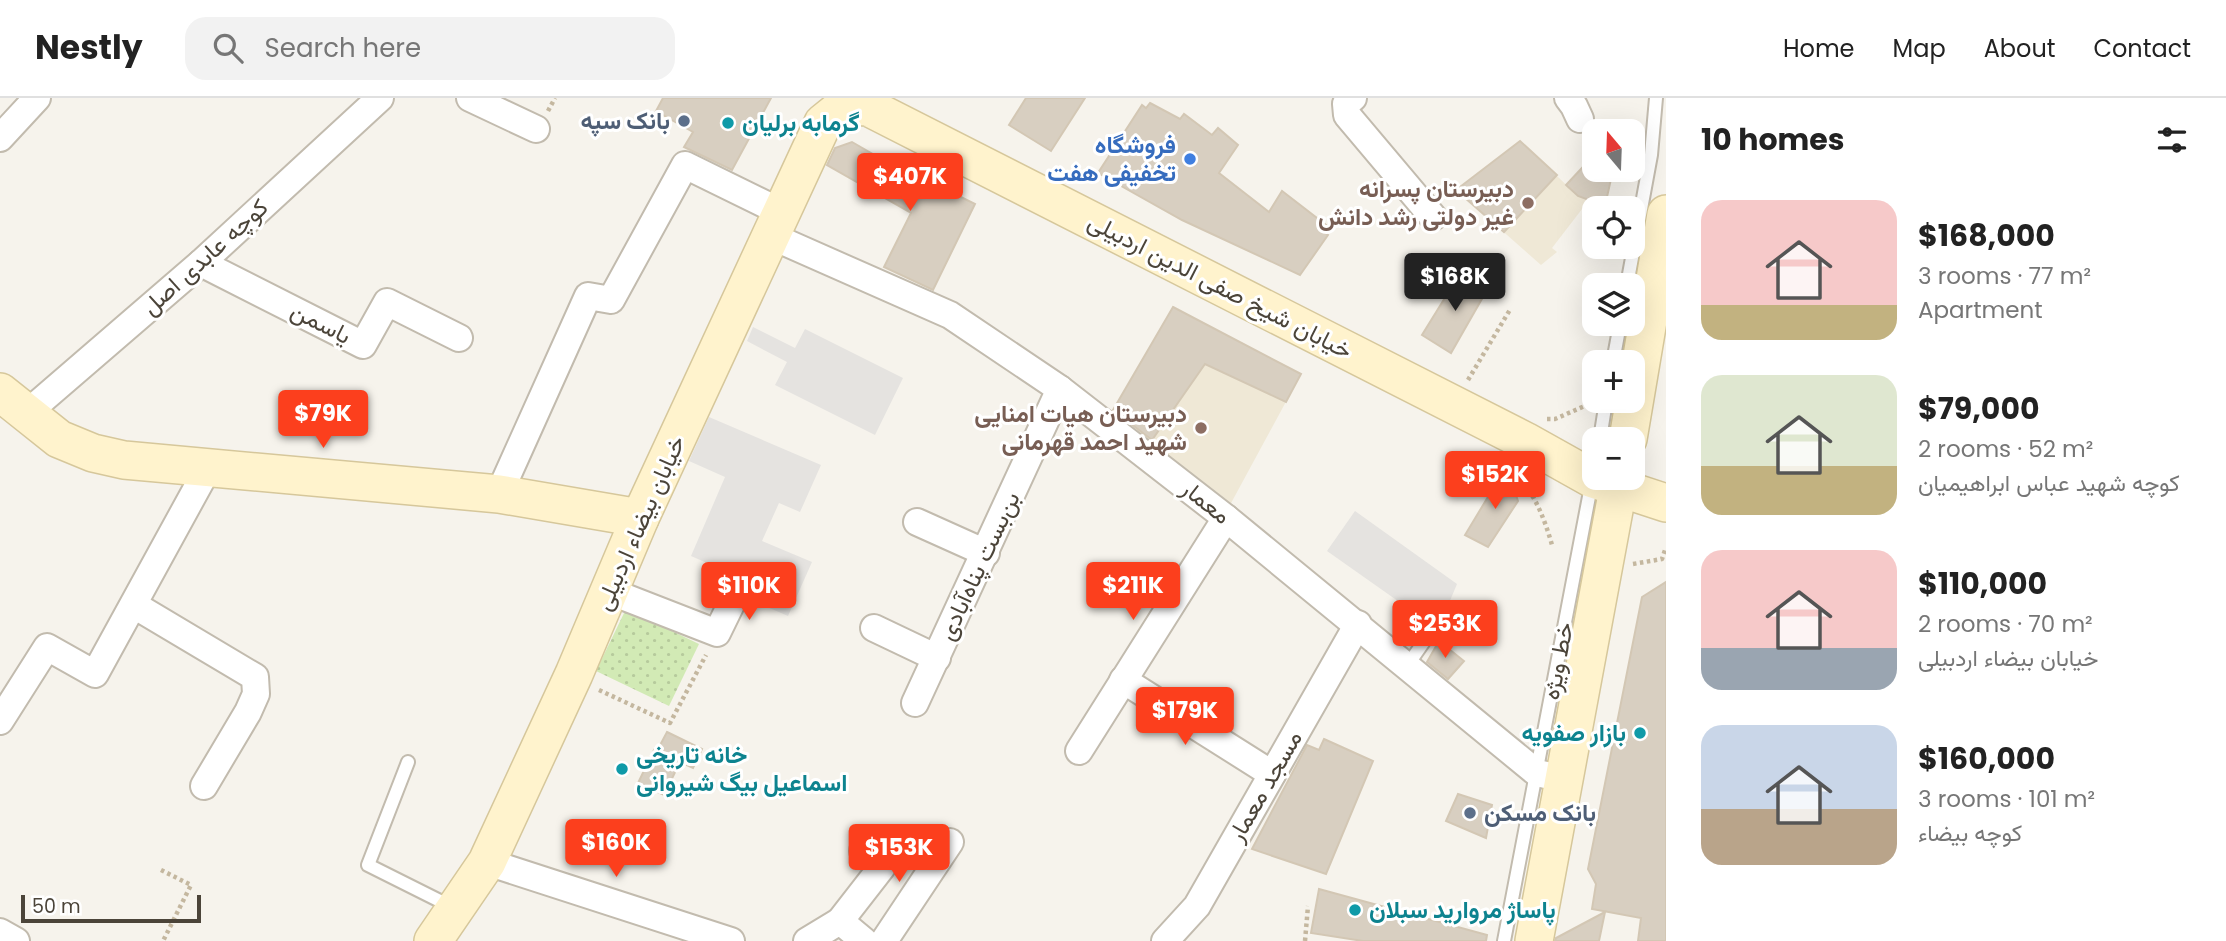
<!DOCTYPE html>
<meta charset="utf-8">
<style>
body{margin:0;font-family:Poppins,Vazirmatn,sans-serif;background:#f2f2f2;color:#222;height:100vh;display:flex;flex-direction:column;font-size:26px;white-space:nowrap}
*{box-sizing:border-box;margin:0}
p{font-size:23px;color:#767676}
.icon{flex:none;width:38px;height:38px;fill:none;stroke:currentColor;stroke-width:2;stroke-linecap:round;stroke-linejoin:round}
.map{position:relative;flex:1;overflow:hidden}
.panel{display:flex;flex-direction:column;background:#fff;width:560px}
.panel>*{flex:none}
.needle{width:46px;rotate:341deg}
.controls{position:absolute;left:1582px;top:21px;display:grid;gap:14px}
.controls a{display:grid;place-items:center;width:63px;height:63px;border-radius:14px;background:#fff;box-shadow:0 7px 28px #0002;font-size:35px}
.scale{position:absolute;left:21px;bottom:18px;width:180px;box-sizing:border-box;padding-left:7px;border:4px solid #4b4439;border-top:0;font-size:19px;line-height:24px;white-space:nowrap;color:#4b4439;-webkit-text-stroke:5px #fff;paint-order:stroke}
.price{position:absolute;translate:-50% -60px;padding:0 16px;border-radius:7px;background:#fc3f1d;color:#fff;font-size:23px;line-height:46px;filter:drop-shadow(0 2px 4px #0008)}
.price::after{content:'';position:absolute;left:50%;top:42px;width:21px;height:16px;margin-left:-10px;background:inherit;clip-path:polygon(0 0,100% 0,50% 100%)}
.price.active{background:#222;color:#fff}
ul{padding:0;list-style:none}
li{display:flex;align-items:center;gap:21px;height:175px;padding:0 35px}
li span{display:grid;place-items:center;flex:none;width:196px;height:140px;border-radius:21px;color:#555}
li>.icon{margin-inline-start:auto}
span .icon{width:84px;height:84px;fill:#fffc;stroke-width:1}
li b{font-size:30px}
h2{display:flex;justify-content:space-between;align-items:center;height:84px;padding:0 35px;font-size:30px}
header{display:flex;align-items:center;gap:42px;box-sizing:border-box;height:98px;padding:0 35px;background:#fff;border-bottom:2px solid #e0e0e0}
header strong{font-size:33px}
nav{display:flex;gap:38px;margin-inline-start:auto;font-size:24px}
.search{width:490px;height:63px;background:#f2f2f2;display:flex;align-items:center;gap:18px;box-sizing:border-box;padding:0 24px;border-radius:21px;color:#767676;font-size:26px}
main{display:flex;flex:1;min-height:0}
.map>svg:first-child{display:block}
</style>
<header>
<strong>Nestly</strong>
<div class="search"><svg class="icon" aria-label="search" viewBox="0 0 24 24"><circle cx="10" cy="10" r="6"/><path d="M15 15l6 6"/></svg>Search here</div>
<nav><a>Home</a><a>Map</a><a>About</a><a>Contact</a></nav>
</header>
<main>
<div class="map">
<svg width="1666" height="843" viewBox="0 0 1666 843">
<defs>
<pattern id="grass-dots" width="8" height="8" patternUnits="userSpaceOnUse" patternTransform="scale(1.75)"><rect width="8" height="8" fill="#d2eab5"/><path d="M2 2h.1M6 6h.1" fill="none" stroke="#b6ca9c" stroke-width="1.8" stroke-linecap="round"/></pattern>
</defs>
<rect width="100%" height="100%" fill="#f6f3ec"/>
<!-- education -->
<g fill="#efe8d6">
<polygon points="1520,43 1578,98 1589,102 1552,150 1557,154 1541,167 1456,92"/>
<polygon points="1206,226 1301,276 1230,407 1111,314 1160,233 1192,251"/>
</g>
<!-- grass -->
<polygon fill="url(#grass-dots)" points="626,511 699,546 669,608 596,573"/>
<!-- parking -->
<g fill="#e5e3e0">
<polygon points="753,229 795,250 805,231 903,280 875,337 775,287 787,264 747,243"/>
<polygon points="709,319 821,367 800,414 779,405 762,443 812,464 788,518 749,501 755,486 691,458 725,379 689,363"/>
<polygon points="1355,413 1457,486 1449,505 1458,512 1440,540 1405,508 1327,453"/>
</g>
<!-- building -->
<g fill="#d8cfc1" stroke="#d3c7b4" stroke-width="2">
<polygon points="663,0 771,0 732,72 684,49 693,34 656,13"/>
<polygon points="1026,0 1085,0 1051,53 1009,27"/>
<polygon points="1150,5 1180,21 1184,16 1212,37 1218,30 1238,47 1219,75 1269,114 1282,93 1326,127 1322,132 1328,137 1300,177 1182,122 1098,75 1142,7 1146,10"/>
<polygon points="1520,43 1557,77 1504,134 1456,92"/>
<polygon points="852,44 925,86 927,82 975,106 933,192 884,169 911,115 827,67 835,50"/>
<polygon points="1594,57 1594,72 1613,72 1605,108 1578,98 1566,87"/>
<polygon points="1461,174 1487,192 1451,255 1422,237"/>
<polygon points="1173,209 1301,276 1286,304 1205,266 1152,342 1113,312"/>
<polygon points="1503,374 1521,384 1515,394 1518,403 1488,449 1465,437"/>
<polygon points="1666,484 1666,843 1638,843 1641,820 1592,811 1596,786 1588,771 1642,499"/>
<polygon points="1439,543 1464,563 1448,581 1427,564"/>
<polygon points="667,634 702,651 693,670 680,664 664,697 638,685 655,650 658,651"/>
<polygon points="1324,641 1373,663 1326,776 1252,751 1307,647 1319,652"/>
<polygon points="1458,696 1492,707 1486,740 1446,723"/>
<polygon points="1319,791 1487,837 1486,843 1363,843 1311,835"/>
<polygon points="1605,814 1599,843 1555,843 1556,840"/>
</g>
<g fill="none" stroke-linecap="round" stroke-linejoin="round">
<!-- lane casing -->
<g stroke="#c2bbae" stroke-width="16">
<g id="lane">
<polyline points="1627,187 1651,57 1656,0"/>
<polyline points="1613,264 1620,226"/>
<polyline points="1600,341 1606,303"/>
<polyline points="1407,568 1432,532"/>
<polyline points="408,664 368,767 452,809"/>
<polyline points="1504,843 1592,383"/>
</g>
</g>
<!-- street casing -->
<g stroke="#c2bbae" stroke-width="30">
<g id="street">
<polyline points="470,0 536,31"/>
<polyline points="1353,0 1346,6 1347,17 1433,119"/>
<polyline points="1568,0 1574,8 1580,21"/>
<polyline points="0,40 37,0"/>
<polyline points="771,138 950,217 1060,291 1226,420 1537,675 1564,681"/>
<polyline points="201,165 363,247 387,204 459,240"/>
<polyline points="27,315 201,165 380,0"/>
<polyline points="499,396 588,198 611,202 685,67 781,114"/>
<polyline points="917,424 986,455"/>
<polyline points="609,493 717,535 738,492"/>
<polyline points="134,507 255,579 256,596 248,614 204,688"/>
<polyline points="874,530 937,560"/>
<polyline points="1123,582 1272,676"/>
<polyline points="915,605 1060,291"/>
<polyline points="0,623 47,549 95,576 208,370"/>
<polyline points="1079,653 1226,420"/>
<polyline points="487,764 731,843"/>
<polyline points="840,823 882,769 863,753"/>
<polyline points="0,834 16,843"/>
<polyline points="807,843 840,823 864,843"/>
<polyline points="884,843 950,744"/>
<polyline points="1165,843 1197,808 1358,526"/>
</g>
</g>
<!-- secondary casing -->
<g stroke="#d6c79b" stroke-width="40">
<g id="secondary">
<polyline points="0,294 59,341 93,355 124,362 499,396 640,420"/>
<polyline points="1628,341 1666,116"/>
<polyline points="433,843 487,764 574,576 640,420 823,25 844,8 868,9 1525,343 1593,381 1666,405"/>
<polyline points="1534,843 1620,380"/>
</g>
</g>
<!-- path -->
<g stroke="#c4b79f" stroke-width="4.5" stroke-dasharray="3.5 3.5" stroke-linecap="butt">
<polyline points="548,13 555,0"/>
<polyline points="1588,103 1609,110"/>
<polyline points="1468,282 1511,210"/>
<polyline points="1547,321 1555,321 1587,307"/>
<path d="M 1510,371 C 1533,390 1544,419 1552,447"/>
<polyline points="1633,466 1662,461 1666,449"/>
<polyline points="599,592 670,625 706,557"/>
<polyline points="161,772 191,787 163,843"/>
<polyline points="1305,843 1308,808"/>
</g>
<!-- lane -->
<use href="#lane" stroke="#fff" stroke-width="12"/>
<!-- street -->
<use href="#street" stroke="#fff" stroke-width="26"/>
<!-- secondary -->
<use href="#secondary" stroke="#fff3cd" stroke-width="37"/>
</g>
<!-- markers -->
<g fill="#5c6f8a" stroke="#fff" stroke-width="2.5">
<circle cx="684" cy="23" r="7"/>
<circle cx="1470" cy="715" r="7"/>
</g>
<g fill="#0f9aa8" stroke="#fff" stroke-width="2.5">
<circle cx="728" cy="25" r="7"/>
<circle cx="1640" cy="635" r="7"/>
<circle cx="622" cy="671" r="7"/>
<circle cx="1355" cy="812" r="7"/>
</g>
<circle fill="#3f7fe0" stroke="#fff" stroke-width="2.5" cx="1190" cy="61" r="7"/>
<g fill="#8d6e63" stroke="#fff" stroke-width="2.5">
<circle cx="1528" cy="105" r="7"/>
<circle cx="1201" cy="330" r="7"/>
</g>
<g text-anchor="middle" stroke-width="6" stroke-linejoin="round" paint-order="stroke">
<!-- service labels -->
<g font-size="24" font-weight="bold" fill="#4e5e75" stroke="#fff" text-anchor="end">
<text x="670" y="31">بانک سپه</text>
<text x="1484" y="723" text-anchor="start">بانک مسکن</text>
</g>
<!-- culture labels -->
<g font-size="24" font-weight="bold" fill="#0d838f" stroke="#fff" text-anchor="start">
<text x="742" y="33">گرمابه برلیان</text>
<text x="1626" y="643" text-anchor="end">بازار صفویه</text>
<text x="636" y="665">خانه تاریخی<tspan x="636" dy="28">اسماعیل بیگ شیروانی</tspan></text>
<text x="1369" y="820">پاساژ مروارید سبلان</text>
</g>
<!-- shop labels -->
<g font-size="24" font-weight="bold" fill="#366cbe" stroke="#fff" text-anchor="end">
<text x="1176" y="55">فروشگاه<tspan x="1176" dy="28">تخفیفی هفت</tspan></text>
</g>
<!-- education labels -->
<g font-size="24" font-weight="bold" fill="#785e54" stroke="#fff" text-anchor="end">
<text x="1514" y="99">دبیرستان پسرانه<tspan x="1514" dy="28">غیر دولتی رشد دانش</tspan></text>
<text x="1187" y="324">دبیرستان هیات امنایی<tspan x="1187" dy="28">شهید احمد قهرمانی</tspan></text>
</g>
<!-- street labels -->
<g font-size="24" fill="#4b4439" stroke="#fff">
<text transform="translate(205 159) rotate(-42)" y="8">کوچه عابدی اصل</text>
<text transform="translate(1220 188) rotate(27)" y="8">خیابان شیخ صفی الدین اردبیلی</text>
<text transform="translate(321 225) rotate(27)" y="8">یاسمن</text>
<text transform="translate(1206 404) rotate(38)" y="8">معمار</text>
<text transform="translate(640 425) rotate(-66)" y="8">خیابان بیضاء اردبیلی</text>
<text transform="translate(979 468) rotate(-65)" y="8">بن‌بست پناه‌آبادی</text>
<text transform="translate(1558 563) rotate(-79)" y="8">خط ویژه</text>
<text transform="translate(1265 688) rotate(-60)" y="8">مسجد معمار</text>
</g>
</g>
</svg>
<div class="controls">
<a><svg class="needle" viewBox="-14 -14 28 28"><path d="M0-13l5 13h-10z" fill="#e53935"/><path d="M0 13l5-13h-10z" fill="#767676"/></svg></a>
<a><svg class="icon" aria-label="locate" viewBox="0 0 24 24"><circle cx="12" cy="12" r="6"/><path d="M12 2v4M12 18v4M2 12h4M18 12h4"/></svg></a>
<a><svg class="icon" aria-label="layers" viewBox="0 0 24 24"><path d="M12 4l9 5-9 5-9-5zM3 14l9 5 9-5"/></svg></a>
<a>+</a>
<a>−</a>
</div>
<div class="scale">50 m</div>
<b class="price" style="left:910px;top:115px">$407K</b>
<b class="price active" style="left:1455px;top:215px">$168K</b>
<b class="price" style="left:323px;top:352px">$79K</b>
<b class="price" style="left:1495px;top:413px">$152K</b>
<b class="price" style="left:749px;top:524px">$110K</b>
<b class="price" style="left:1133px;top:524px">$211K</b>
<b class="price" style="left:1445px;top:562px">$253K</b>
<b class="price" style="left:1185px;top:649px">$179K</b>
<b class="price" style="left:616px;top:781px">$160K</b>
<b class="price" style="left:899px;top:786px">$153K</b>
</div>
<section class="panel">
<h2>10 homes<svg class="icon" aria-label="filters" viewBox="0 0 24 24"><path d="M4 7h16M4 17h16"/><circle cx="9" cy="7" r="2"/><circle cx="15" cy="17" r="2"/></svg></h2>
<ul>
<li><span style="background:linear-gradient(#f6c9c9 75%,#c2b280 0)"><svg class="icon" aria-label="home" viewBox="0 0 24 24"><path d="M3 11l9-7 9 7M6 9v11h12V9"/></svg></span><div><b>$168,000</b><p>3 rooms · 77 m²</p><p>Apartment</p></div></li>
<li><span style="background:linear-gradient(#dfe7d0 65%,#c2b280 0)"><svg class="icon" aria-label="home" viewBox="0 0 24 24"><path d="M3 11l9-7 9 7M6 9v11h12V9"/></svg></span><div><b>$79,000</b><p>2 rooms · 52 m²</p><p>کوچه شهید عباس ابراهیمیان</p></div></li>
<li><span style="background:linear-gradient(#f6c9c9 70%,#9aa5b1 0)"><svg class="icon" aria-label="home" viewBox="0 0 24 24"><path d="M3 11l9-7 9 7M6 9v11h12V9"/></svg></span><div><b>$110,000</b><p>2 rooms · 70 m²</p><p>خیابان بیضاء اردبیلی</p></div></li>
<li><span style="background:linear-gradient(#c9d6e8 60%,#b9a48a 0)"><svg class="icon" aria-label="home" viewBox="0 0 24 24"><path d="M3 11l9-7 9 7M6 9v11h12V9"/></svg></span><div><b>$160,000</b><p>3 rooms · 101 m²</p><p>کوچه بیضاء</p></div></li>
</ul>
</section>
</main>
